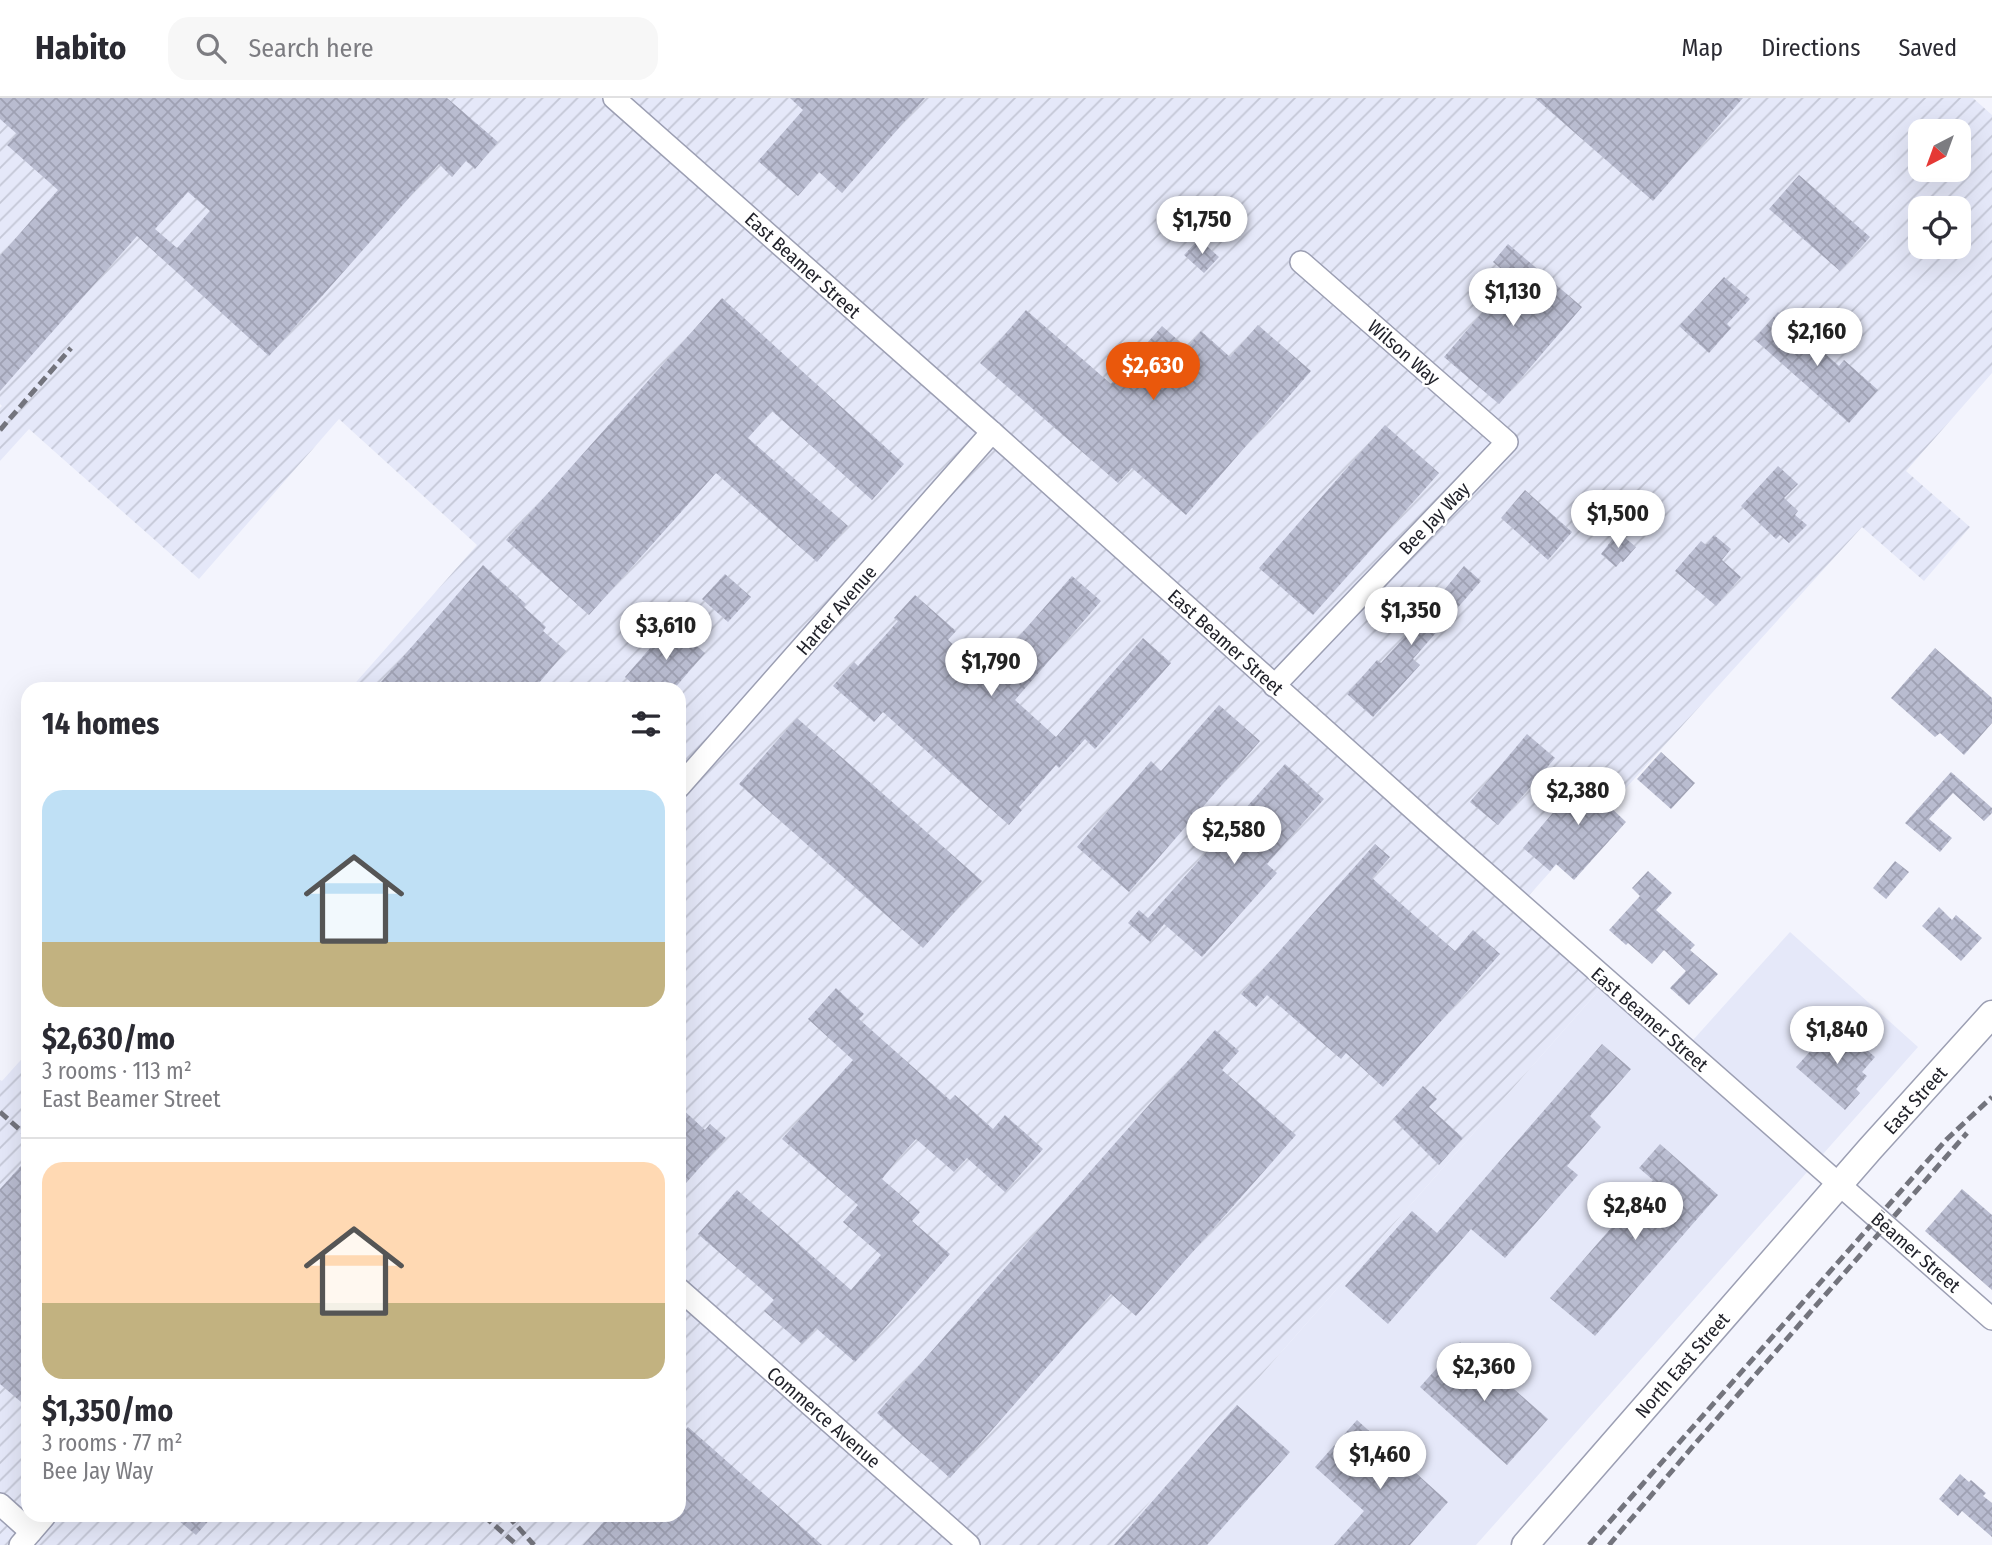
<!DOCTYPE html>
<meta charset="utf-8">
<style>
body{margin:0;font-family:"Fira Sans Condensed",sans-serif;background:#f7f7f7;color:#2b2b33;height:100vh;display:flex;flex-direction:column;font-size:26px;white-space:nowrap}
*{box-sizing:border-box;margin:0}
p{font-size:23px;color:#7c7c81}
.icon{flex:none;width:38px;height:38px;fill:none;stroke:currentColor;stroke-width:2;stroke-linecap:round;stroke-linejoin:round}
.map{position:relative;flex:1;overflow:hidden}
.sheet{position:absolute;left:21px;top:584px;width:665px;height:840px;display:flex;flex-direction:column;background:#fff;border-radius:21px;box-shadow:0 7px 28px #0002}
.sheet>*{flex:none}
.needle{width:46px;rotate:221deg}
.fabs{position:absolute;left:1908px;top:21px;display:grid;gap:14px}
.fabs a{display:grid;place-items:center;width:63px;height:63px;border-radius:14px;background:#fff;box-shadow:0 7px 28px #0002;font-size:35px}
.price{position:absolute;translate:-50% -60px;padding:0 16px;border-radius:24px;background:#fff;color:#222;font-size:23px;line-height:46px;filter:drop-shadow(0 2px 4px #0008)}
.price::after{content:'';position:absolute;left:50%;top:42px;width:21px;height:16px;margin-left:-10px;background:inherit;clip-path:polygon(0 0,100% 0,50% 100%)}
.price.selected{background:#ea580c;color:#fff}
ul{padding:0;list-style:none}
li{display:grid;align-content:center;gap:14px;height:371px;padding:0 21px}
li+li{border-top:2px solid #e1e1e2}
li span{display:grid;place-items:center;height:217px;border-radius:21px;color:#555}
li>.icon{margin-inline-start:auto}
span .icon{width:126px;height:126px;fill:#fffc;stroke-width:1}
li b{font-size:30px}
h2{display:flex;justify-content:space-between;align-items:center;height:84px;padding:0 21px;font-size:30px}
header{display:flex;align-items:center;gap:42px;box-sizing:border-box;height:98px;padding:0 35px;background:#fff;border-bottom:2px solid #e1e1e2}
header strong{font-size:33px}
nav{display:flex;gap:38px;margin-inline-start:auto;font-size:24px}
.search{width:490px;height:63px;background:#f7f7f7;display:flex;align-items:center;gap:18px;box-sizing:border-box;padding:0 24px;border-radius:21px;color:#7c7c81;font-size:26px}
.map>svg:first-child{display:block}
</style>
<header>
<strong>Habito</strong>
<div class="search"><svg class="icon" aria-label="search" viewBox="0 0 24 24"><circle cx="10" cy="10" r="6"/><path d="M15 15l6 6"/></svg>Search here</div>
<nav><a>Map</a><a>Directions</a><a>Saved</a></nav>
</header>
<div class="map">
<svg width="1992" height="1447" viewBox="0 0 1992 1447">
<defs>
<pattern id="industrial-furrows" width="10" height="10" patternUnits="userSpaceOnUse" patternTransform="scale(1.75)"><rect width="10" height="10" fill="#e5e8f9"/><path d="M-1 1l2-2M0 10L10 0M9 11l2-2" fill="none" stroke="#c4c7d6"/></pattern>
<pattern id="building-cross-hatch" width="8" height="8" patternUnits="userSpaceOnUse" patternTransform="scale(1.75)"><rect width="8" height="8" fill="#b9bcd0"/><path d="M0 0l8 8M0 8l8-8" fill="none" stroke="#9fa1b3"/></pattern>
</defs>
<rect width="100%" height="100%" fill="#f3f4fd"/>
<!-- built -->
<polygon fill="#e5e8f9" points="1790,834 1918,949 1476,1447 1112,1447 1607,883 1685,951"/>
<!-- industrial -->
<path fill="url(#industrial-furrows)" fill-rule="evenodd" d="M 0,0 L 1973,0 L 1992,17 L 1992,275 L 1906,373 L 1970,429 L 1924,483 L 1862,429 L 1521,806 L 1607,883 L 1112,1447 L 0,1447 L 0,982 L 2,983 L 28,954 L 28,1418 L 679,1418 L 679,592 L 350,591 L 477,447 L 339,321 L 199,481 L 29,331 L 0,363 L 0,310 L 2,308 L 0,306 ZM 1920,33 L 1958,33 L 1958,72 L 1920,72 ZM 1920,110 L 1958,110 L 1958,149 L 1920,149 Z"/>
<!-- building -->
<g fill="url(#building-cross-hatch)" fill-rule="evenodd">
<path d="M 0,0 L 447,0 L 498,44 L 475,71 L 466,63 L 452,79 L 439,66 L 269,258 L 137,138 L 0,293 L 0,158 L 58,92 L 7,47 L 17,36 L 0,21 ZM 188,94 L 210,113 L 177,150 L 155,131 Z"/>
<polygon points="790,0 925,0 842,95 819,74 798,98 758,63 803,12"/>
<polygon points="1535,0 1743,0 1653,103"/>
<polygon points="1799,77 1870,139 1840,173 1769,111"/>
<polygon points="1199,141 1219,159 1204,175 1184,157"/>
<polygon points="1508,146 1582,209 1499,306 1444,259 1512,180 1493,164"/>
<polygon points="1724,179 1750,201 1727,226 1731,230 1709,255 1679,228"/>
<polygon points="722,200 904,366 872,402 772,313 748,340 848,428 817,464 716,375 589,517 506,442"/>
<polygon points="1026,212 1111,286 1162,228 1187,250 1201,233 1230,259 1258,227 1311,273 1186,417 1132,370 1118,385 980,265"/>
<polygon points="1778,214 1839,268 1844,262 1878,292 1849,325 1754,241"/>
<polygon points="1385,327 1439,375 1313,517 1259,470"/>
<polygon points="1778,368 1798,386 1784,400 1798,413 1795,417 1807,427 1789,445 1780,437 1776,441 1741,408"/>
<polygon points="1525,392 1572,434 1548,462 1501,420"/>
<polygon points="1618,434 1636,449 1623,464 1621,463 1616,469 1601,456"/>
<polygon points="1714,437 1731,451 1722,462 1741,479 1716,508 1675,473 1701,443 1706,447"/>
<polygon points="483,467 526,506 524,509 546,529 543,533 566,553 533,592 374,592"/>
<polygon points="1464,468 1481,483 1413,561 1420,567 1373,619 1347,596 1377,562 1381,565 1410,533 1408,531 1428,507 1430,509"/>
<polygon points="725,476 751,499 728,524 702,501"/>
<polygon points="1072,478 1101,503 1015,602 1056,639 1143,540 1171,565 1095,651 1085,641 1059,670 1056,667 1019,709 1022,712 1009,727 883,614 874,624 833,588 854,564 858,568 898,523 894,520 915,497 956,533 948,542 986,576"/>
<polygon points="671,526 705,555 673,592 639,592 625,579"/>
<polygon points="1935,550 1992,600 1992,625 1964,657 1940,635 1935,639 1891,600"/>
<polygon points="1219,607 1260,643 1129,794 1077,749 1151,663 1161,673"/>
<polygon points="797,620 982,783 923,850 739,686"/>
<polygon points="1527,636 1555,660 1498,727 1470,704"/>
<polygon points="1661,654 1695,685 1671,711 1637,681"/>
<polygon points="1285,666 1324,701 1267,766 1277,775 1202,859 1164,826 1150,844 1128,825 1139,812 1148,820"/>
<polygon points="1592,669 1619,692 1607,706 1626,724 1574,782 1556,766 1550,773 1523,750"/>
<polygon points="1951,674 1992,710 1992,715 1984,723 1953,695 1929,721 1952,740 1940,754 1905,725"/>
<polygon points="1375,746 1390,759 1372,780 1425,827 1455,853 1473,832 1500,856 1383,989 1346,955 1341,961 1267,897 1256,909 1241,896"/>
<polygon points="1895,763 1909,774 1886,801 1873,790"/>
<polygon points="1648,773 1672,795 1656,812 1695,847 1690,852 1718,876 1689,907 1670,890 1686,873 1664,852 1652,866 1628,845 1626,847 1609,832 1640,798 1632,790"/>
<polygon points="1939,809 1952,822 1956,817 1982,840 1961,863 1922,828"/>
<polygon points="836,890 864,916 859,921 950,1002 955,997 993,1031 1005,1017 1043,1051 1005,1094 967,1060 954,1074 916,1041 897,1062 882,1081 920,1114 912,1123 950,1156 855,1264 816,1230 802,1246 764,1213 774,1202 698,1136 737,1092 851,1192 881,1157 843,1124 858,1107 782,1041 853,962 808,921"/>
<polygon points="1836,925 1875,959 1862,974 1867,978 1856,991 1860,995 1845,1012 1796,969"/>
<polygon points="1215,932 1239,953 1222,972 1296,1037 1136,1218 1111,1196 950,1380 877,1315"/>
<polygon points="1602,946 1631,971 1590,1018 1601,1029 1567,1068 1578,1077 1505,1160 1471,1131 1388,1226 1345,1188 1412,1113 1437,1135"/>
<polygon points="1423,988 1437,1001 1429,1009 1463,1040 1439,1067 1393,1021"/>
<polygon points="679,1008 705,1032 710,1026 726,1040 679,1093"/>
<polygon points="1660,1046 1718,1097 1595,1238 1550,1200 1653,1082 1639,1070"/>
<polygon points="28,1060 28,1310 0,1286 0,1091"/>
<polygon points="1962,1091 1992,1117 1992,1192 1925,1133"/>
<polygon points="1460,1244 1548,1321 1507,1367 1420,1289"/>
<polygon points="1237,1307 1290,1354 1207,1447 1114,1447"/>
<polygon points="1357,1322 1448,1404 1410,1447 1334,1447 1364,1413 1315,1369"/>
<polygon points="688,1329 822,1447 583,1447 609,1418 679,1418 679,1339"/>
<polygon points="1960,1376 1969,1384 1971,1382 1986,1395 1983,1398 1992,1405 1992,1439 1962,1413 1958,1418 1939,1401"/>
<polygon points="173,1418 213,1418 196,1437"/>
</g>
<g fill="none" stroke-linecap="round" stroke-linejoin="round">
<!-- minor casing -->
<g stroke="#9c9fb3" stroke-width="24">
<g id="minor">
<polyline points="614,0 992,334 1430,726 1992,1221"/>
<polyline points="1274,588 1507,344 1301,164"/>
<polyline points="679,689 992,334"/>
<polyline points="679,1191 969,1447"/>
<polyline points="0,1406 31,1434"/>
<polyline points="20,1447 45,1418"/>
</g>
</g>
<!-- major casing -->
<g stroke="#9c9fb3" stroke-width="29">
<polyline id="major" points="1525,1447 1870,1051 1992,916"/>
</g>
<!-- minor -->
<use href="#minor" stroke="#fff" stroke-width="21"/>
<!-- major -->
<use href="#major" stroke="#fff" stroke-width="26"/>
<!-- rail -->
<g stroke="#73747d" stroke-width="5" stroke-dasharray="10 5" stroke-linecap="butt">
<polyline points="0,332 71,250"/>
<polyline points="0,1014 28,1039"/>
<polyline points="484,1418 517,1447"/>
<polyline points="508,1418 534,1447"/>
<polyline points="1589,1447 1922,1069 1947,1041 1992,999"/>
<polyline points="1609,1447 1694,1347 1967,1035"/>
</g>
</g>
<g text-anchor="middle" stroke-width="5" stroke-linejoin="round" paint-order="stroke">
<!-- street labels -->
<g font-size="19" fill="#21222a" stroke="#fff">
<text transform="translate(803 167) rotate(42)" y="7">East Beamer Street</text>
<text transform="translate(1404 254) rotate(41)" y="7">Wilson Way</text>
<text transform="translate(1434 420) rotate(-46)" y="7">Bee Jay Way</text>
<text transform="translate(836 512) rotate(-49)" y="7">Harter Avenue</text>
<text transform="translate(1226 544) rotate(42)" y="7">East Beamer Street</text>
<text transform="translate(1650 921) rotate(41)" y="7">East Beamer Street</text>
<text transform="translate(1915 1002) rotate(-48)" y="7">East Street</text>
<text transform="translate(1916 1154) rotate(41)" y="7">Beamer Street</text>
<text transform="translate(1682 1267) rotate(-49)" y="7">North East Street</text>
<text transform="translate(824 1319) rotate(41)" y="7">Commerce Avenue</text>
</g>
</g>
</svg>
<div class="fabs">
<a><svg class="needle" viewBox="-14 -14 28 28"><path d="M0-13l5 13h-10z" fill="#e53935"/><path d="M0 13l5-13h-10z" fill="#7c7c81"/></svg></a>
<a><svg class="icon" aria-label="locate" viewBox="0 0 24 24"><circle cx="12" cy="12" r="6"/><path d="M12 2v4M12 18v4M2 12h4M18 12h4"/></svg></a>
</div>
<b class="price" style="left:1202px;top:158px">$1,750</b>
<b class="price" style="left:1513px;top:230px">$1,130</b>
<b class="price" style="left:1817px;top:270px">$2,160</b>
<b class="price selected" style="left:1153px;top:304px">$2,630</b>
<b class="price" style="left:1618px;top:452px">$1,500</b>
<b class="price" style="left:1411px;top:549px">$1,350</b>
<b class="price" style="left:666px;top:564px">$3,610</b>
<b class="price" style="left:991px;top:600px">$1,790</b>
<b class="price" style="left:1578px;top:729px">$2,380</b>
<b class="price" style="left:1234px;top:768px">$2,580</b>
<b class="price" style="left:1837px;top:968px">$1,840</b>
<b class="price" style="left:1635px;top:1144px">$2,840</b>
<b class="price" style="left:1484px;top:1305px">$2,360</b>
<b class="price" style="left:1380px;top:1393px">$1,460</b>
<section class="sheet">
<h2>14 homes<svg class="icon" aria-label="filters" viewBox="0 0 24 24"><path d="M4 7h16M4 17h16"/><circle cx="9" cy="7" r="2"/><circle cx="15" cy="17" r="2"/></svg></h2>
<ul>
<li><span style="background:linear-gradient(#bfe0f5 70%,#c2b280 0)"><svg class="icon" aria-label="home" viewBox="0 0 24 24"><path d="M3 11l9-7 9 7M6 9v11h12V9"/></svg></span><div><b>$2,630/mo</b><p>3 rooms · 113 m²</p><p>East Beamer Street</p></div></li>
<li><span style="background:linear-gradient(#ffd9b3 65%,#c2b280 0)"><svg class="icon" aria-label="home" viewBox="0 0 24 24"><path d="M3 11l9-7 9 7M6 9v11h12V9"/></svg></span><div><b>$1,350/mo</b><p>3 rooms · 77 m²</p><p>Bee Jay Way</p></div></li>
</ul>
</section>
</div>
